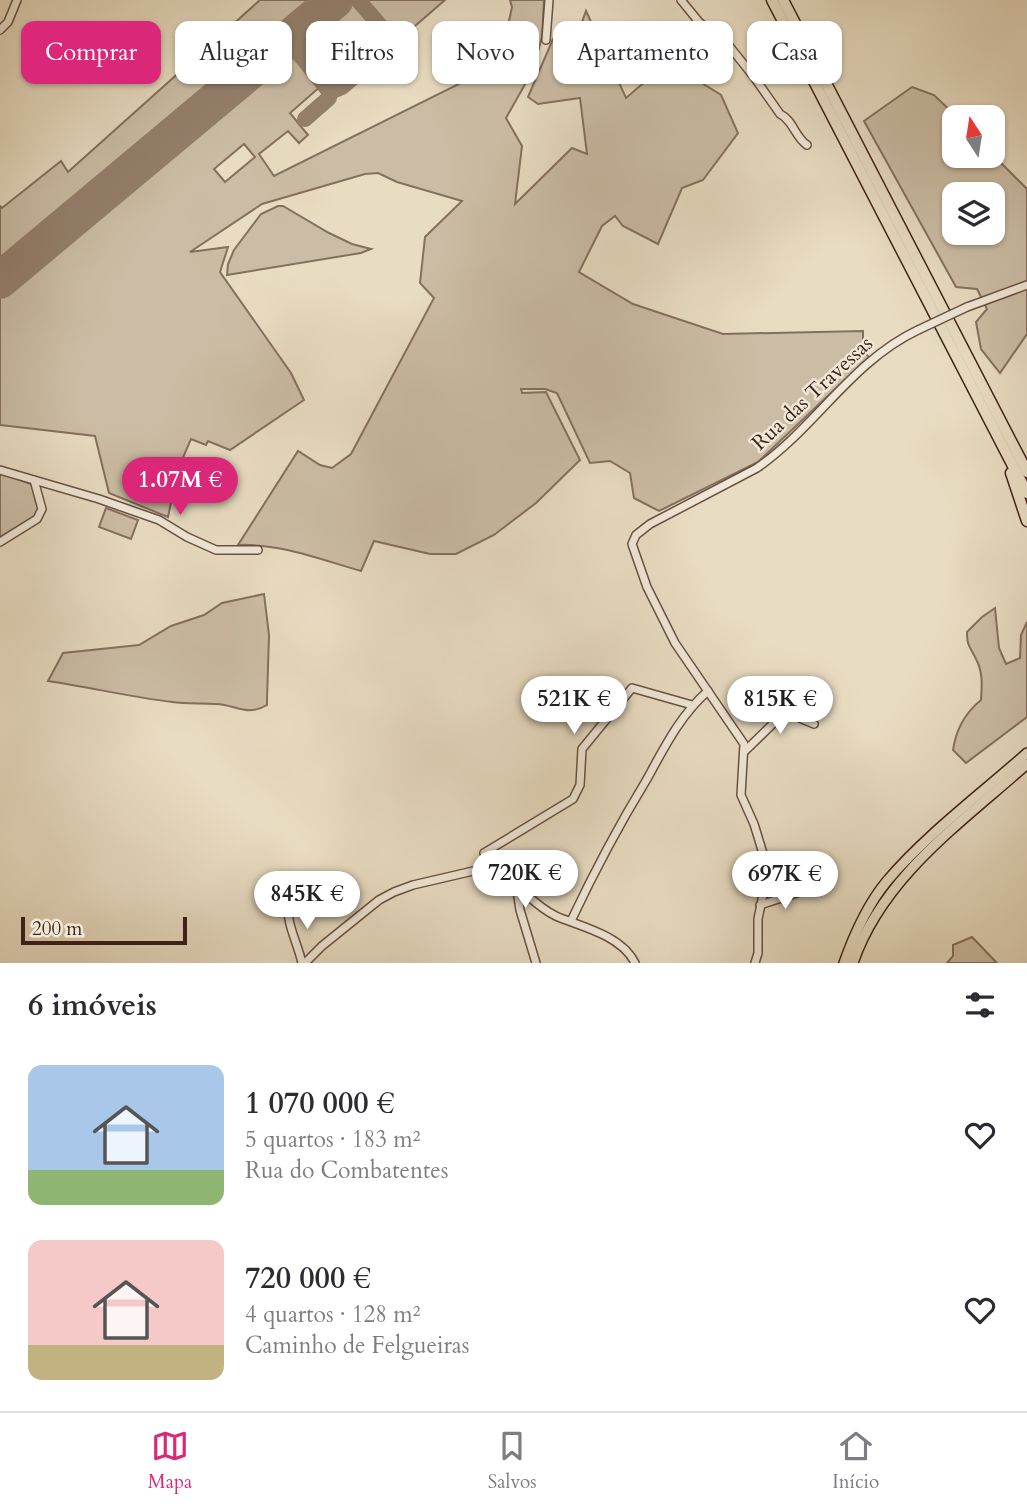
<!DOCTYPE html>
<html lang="pt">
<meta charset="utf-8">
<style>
body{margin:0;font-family:Cardo,serif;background:#f2f2f3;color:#2b2b33;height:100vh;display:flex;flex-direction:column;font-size:26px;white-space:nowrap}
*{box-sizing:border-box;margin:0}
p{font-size:23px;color:#7c7c81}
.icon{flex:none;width:38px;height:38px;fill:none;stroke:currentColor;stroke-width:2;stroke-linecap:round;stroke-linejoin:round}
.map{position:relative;height:963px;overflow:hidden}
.details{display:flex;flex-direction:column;background:#fff;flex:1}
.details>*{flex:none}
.banner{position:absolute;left:21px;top:21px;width:985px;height:63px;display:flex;gap:14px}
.needle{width:46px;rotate:348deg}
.controls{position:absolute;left:942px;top:105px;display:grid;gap:14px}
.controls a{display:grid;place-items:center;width:63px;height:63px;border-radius:14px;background:#fff;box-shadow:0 2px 5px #0004;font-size:35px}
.scale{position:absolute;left:21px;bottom:18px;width:166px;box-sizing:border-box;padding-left:7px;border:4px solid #3f2317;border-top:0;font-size:19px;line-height:24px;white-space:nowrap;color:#3f2317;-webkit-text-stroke:5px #f0e8d7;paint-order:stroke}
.price{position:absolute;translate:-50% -60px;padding:0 16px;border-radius:24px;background:#fff;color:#222;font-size:23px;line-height:46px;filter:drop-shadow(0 2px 4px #0008)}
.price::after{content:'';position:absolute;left:50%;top:42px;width:21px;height:16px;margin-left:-10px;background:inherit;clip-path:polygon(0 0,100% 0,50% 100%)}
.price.on{background:#db2777;color:#fff}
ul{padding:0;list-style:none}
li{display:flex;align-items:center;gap:21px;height:175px;padding:0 28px}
li span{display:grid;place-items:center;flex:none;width:196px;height:140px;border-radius:14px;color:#555}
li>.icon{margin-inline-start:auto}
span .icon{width:84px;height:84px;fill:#fffc;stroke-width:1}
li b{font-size:30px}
h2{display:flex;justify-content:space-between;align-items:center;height:84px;padding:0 28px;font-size:30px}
.chip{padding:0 24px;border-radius:14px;background:#fff;box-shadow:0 2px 5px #0004;font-size:24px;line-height:63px}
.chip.on{background:#db2777;color:#fff}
.tab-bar{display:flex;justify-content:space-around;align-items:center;height:98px;border-top:2px solid #e1e1e2;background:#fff;font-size:19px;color:#7c7c81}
.tab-bar a{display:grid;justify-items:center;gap:4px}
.tab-bar .on{color:#db2777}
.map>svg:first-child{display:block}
</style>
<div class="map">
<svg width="1027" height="963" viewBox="0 0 1027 963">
<rect width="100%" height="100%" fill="#e8dcc2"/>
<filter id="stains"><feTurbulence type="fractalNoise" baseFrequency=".00286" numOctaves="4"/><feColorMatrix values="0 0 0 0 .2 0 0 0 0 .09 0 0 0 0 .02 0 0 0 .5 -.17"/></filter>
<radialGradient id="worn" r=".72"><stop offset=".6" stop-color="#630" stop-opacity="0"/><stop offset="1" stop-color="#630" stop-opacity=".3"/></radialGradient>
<!-- green -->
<g fill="#cbbda5" stroke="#85705e" stroke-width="2" fill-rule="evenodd">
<polygon points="260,0 320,0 0,267 0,206 2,208 61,161 68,172"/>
<polygon points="352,0 381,35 331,78 326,79 299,48 299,43"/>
<polygon points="364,0 445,0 408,32 399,22 391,28 387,28"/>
<path d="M 510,0 L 544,0 L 542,37 L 533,70 L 506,118 L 522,146 L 515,204 L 572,148 L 587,154 L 580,98 L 538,104 L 528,97 L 553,39 L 574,44 L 586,11 L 626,98 L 668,62 L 721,95 L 738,133 L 703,180 L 682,188 L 658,244 L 623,226 L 615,216 L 602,226 L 579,272 L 633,304 L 723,334 L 863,331 L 863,352 L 869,357 L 758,462 L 659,511 L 634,498 L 630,473 L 610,461 L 590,463 L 557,393 L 545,389 L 521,389 L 522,393 L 546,392 L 580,460 L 536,503 L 494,535 L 456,554 L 430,554 L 374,541 L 361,571 C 322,560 279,543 238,545 L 298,451 L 320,465 L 332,468 L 351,454 L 434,298 L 420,283 L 425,237 L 462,201 L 397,182 L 378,173 L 365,174 L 262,204 L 190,252 L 228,247 L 220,272 L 291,373 L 304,400 L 230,450 L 208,441 L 206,445 L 191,439 L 178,469 L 168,517 L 109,493 L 95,436 L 0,425 L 0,293 L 287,52 L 293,53 L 321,86 L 290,113 L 308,135 L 299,143 L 288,131 L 259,154 L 274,176 L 479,74 L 502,53 L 512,7 ZM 244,144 L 255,157 L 225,182 L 214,169 Z"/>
<path d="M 912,87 L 934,95 L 957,117 L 954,117 L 954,156 L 992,156 L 992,154 L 1027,189 L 1027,334 L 1000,373 L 981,349 L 976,322 L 987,309 L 977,289 L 956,287 L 864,121 ZM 954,194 L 992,194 L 992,233 L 954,233 Z"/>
<polygon points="278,206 283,206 329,233 352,244 371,249 361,253 227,275 228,264 234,250 261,214"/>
<polygon points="0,473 31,484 40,507 36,516 0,539"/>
<polygon points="106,508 138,520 131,539 99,527"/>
<path d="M 264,594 L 269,635 L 267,700 L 267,705 C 247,717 237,705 216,704 C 201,703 186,704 172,702 C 130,697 89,687 48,681 L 63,653 L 139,645 L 171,626 L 204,615 L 222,603 Z"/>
<path d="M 995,608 L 999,648 L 1006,664 L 1020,658 L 1021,635 L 1027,622 L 1027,717 L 966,763 L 953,750 C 956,729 965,713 981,700 C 982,685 983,672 976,659 C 970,646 967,647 967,632 L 982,617 Z"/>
<polygon points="972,937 997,963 947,963 953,956 953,945"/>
</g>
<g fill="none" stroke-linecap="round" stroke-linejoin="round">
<!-- taxiway -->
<g stroke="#94806c" stroke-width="16">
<polyline points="281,45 287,43 292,45 329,91 329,98 305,119"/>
<polyline points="327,87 335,90 342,87 389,47 389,36 358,0"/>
</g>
<!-- runway -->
<polyline stroke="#94806c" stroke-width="37" points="0,280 335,0"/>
<!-- minor casing -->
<g stroke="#695142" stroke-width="10">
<g id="minor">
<path d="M 681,0 L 699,22 L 730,47 L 754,77 L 780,114 C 793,120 795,137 807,145"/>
<polyline points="0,30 8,22 17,0"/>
<polyline points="546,40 549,0"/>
<polyline points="967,307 1027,285"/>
<polyline points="0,470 99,499 159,520 187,537 216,550 258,550"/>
<polyline points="0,542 37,519 42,509 34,480"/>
<polyline points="745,751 785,712 814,724"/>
<polyline points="516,884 520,910 536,963"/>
<path d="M 288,901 C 286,924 297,941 302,963"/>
<polyline points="760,905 803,891"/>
<path d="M 571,921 C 594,872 619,825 647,779 C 664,748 681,714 708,691"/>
<polyline points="305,963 322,946 379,900 394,892 413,885 499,865"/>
<path d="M 635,963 C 623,938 588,928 563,919 C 534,909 508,873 484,853 L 573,799 L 580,785 L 582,749 L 632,688 L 692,705"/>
<path d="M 755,963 L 758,953 L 758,919 L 766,880 L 765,860 L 754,824 L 741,795 L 744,744 L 675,643 L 647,587 L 632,544 L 636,535 L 650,524 L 757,468 C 815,428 852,361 918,330"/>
</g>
</g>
<!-- major casing -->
<g stroke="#3f2317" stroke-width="12">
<g id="major">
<path d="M 844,963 C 854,935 867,905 887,881 C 926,835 981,794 1027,753"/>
<path d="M 853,963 C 882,877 962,822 1027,764"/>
</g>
</g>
<!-- highway casing -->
<g stroke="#3f2317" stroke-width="13">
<g id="highway">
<polyline points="772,0 1027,493"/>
<polyline points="783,0 1027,472"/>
<polyline points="1011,473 1027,521"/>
</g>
</g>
<!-- minor -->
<use href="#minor" stroke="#f0e8d7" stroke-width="7"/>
<!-- major -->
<use href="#major" stroke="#e8dcc2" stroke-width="9"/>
<!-- highway -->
<use href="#highway" stroke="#e8dcc2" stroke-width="10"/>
<!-- minor-bridge casing -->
<g stroke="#695142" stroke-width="10" stroke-linecap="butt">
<polyline id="minor-bridge" points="918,330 967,307"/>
</g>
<!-- minor-bridge -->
<use href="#minor-bridge" stroke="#f0e8d7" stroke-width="7"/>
</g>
<g text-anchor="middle" stroke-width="5" stroke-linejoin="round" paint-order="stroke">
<!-- street labels -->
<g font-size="21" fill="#3f2317" stroke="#f0e8d7">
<text transform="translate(812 393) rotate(-43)" y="7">Rua das Travessas</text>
</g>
</g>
<rect width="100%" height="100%" filter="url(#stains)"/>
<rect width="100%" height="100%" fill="url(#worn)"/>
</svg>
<div class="controls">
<a><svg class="needle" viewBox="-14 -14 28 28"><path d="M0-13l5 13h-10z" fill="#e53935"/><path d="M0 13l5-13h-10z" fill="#7c7c81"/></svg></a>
<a><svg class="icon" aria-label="layers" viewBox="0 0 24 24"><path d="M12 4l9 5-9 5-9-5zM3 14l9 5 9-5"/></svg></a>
</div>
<div class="scale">200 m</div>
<b class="price on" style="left:180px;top:517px">1.07M €</b>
<b class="price" style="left:574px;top:736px">521K €</b>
<b class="price" style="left:780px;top:736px">815K €</b>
<b class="price" style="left:525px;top:910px">720K €</b>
<b class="price" style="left:785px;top:911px">697K €</b>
<b class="price" style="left:307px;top:931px">845K €</b>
<div class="banner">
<a class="chip on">Comprar</a>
<a class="chip">Alugar</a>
<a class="chip">Filtros</a>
<a class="chip">Novo</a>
<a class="chip">Apartamento</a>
<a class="chip">Casa</a>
</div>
</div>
<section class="details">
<h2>6 imóveis<svg class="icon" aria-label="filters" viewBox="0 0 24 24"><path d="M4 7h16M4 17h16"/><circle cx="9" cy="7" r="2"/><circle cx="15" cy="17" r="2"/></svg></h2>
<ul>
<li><span style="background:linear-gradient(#a9c7e8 75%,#8fb573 0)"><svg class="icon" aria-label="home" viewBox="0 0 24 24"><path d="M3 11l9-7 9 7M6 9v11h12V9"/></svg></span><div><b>1 070 000 €</b><p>5 quartos · 183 m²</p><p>Rua do Combatentes</p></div><svg class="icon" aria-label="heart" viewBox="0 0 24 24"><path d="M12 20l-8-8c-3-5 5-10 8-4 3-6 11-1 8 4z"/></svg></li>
<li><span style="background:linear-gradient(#f6c9c9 75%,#c2b280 0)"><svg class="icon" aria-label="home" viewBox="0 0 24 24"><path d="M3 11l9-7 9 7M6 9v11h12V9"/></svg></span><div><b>720 000 €</b><p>4 quartos · 128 m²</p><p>Caminho de Felgueiras</p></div><svg class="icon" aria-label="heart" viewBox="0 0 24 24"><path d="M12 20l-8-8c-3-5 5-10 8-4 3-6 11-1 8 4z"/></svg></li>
</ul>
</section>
<nav class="tab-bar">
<a class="on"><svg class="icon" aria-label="map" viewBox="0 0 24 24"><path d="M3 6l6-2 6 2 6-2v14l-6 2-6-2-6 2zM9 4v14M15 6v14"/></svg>Mapa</a>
<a><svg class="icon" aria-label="saved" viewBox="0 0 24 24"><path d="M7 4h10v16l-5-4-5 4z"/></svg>Salvos</a>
<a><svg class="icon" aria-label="home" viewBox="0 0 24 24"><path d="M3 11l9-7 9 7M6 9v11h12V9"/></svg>Início</a>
</nav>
